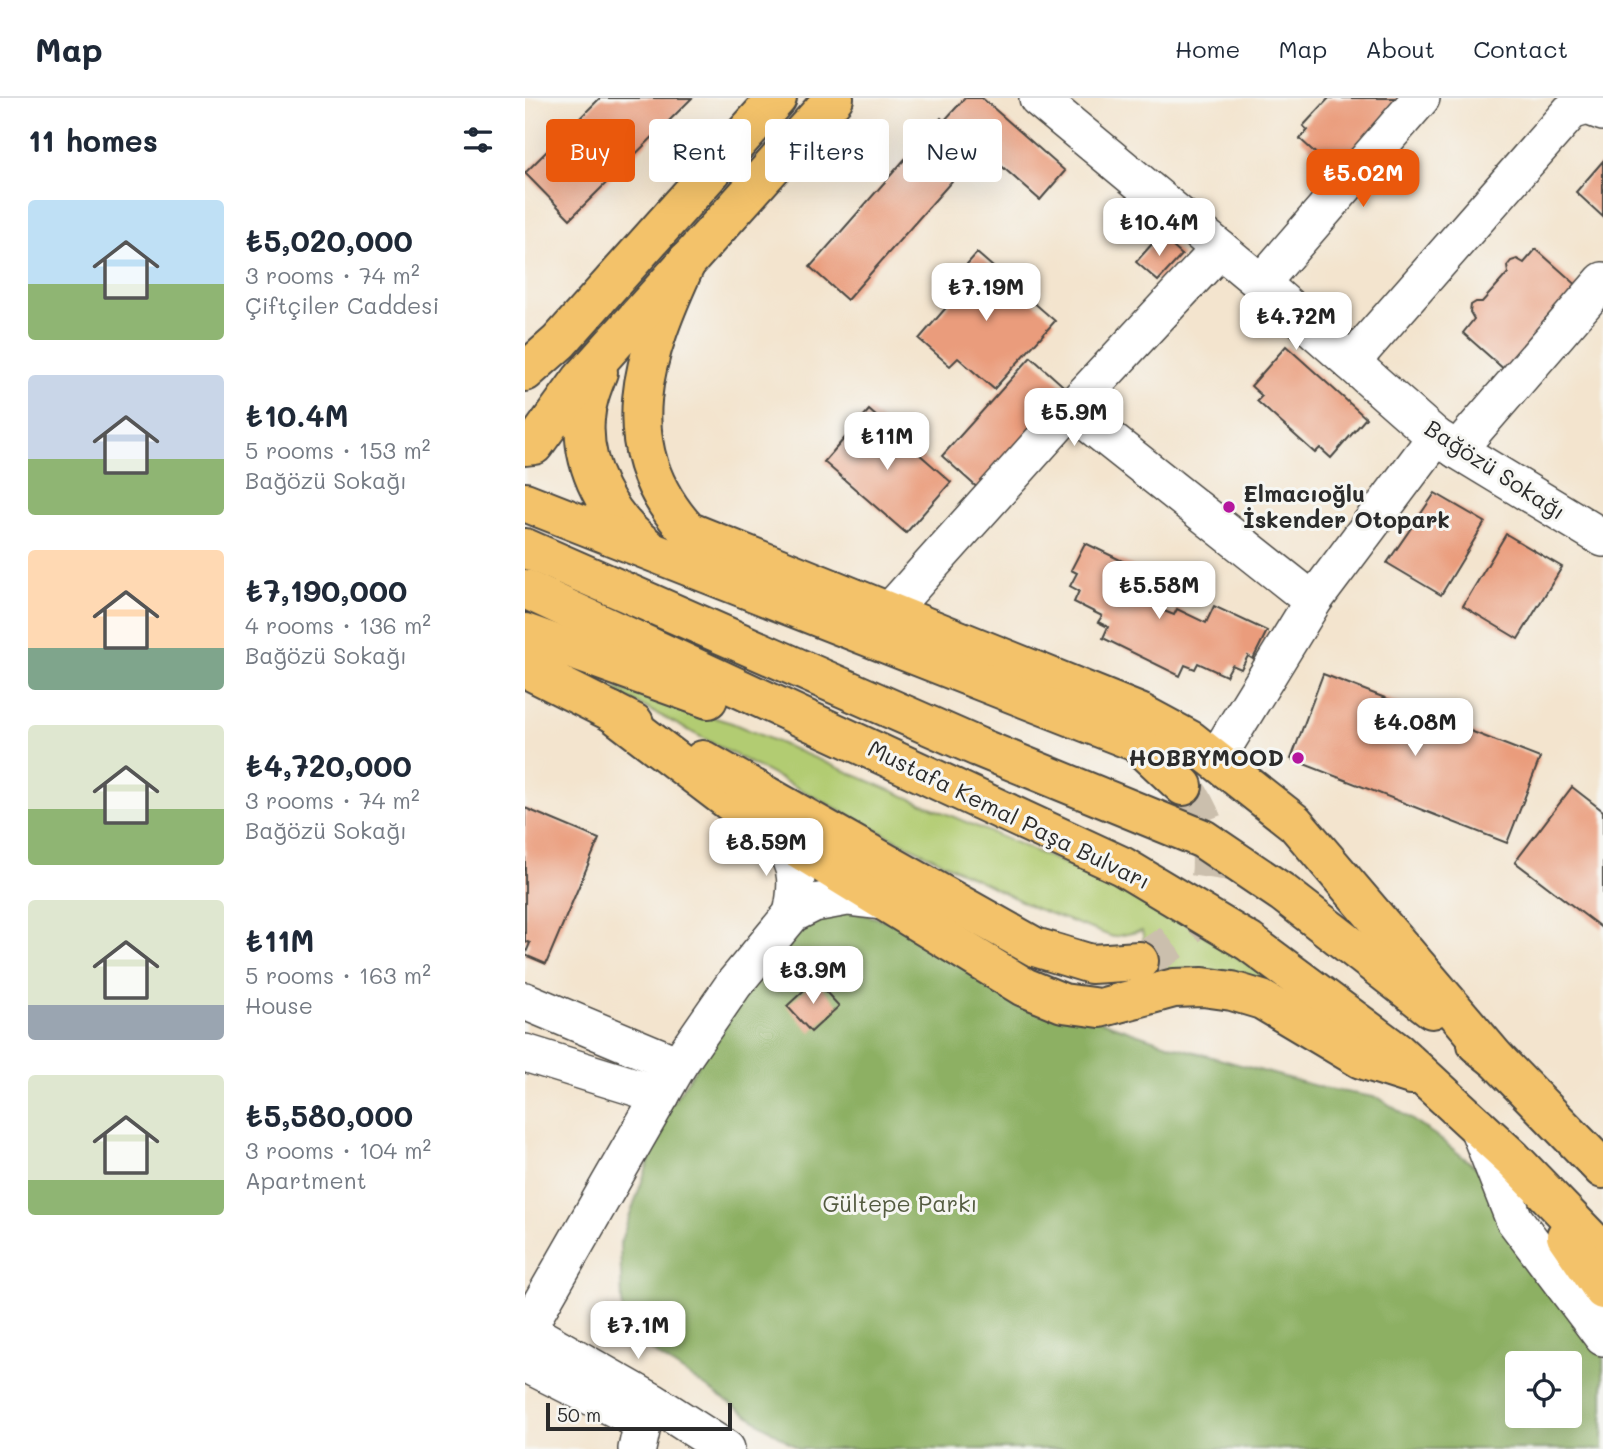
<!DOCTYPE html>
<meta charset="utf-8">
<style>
body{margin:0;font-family:Mali,sans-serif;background:#f6f6f7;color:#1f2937;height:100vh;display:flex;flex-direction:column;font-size:26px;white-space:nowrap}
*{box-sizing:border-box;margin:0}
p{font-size:23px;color:#747a83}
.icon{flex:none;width:38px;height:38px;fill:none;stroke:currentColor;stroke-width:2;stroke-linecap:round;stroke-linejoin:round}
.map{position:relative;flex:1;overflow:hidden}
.sheet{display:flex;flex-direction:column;background:#fff;width:525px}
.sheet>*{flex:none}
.banner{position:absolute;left:21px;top:21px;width:665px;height:63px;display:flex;gap:14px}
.tools{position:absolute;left:980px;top:1253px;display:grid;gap:14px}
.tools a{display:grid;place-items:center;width:77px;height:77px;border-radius:7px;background:#fff;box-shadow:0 7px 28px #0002;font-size:35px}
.scale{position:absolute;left:21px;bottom:18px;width:186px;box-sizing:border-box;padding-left:7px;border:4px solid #2b2b2b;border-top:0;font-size:19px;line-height:24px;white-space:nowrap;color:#2b2b2b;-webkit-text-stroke:5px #f6f6f2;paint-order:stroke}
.price{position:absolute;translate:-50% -60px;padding:0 16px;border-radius:14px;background:#fff;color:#222;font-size:23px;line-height:46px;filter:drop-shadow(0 2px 4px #0008)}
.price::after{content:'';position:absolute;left:50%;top:42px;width:21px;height:16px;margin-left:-10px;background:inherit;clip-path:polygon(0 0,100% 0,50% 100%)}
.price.active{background:#ea580c;color:#fff}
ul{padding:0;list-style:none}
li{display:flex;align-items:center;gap:21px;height:175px;padding:0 28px}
li span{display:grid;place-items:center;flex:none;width:196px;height:140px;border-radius:7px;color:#555}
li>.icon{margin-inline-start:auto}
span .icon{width:84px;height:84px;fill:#fffc;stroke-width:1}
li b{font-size:30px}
h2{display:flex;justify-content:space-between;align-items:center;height:84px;padding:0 28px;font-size:30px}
.chip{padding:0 24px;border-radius:7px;background:#fff;box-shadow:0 7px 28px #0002;font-size:24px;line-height:63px}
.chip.active{background:#ea580c;color:#fff}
header{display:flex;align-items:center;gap:42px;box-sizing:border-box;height:98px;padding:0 35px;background:#fff;border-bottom:2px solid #e0e1e3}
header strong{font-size:33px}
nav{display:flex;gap:38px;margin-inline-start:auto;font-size:24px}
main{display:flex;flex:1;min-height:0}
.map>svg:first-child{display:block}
</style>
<header>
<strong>Map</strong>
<nav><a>Home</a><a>Map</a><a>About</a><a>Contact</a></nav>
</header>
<main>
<section class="sheet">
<h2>11 homes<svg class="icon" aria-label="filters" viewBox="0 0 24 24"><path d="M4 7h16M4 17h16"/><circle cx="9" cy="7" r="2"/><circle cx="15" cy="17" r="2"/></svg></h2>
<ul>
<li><span style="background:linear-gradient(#bfe0f5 60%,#8fb573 0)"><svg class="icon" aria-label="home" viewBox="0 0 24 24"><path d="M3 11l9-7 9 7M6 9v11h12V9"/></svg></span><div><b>₺5,020,000</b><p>3 rooms · 74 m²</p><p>Çiftçiler Caddesi</p></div></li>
<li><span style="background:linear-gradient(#c9d6e8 60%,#8fb573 0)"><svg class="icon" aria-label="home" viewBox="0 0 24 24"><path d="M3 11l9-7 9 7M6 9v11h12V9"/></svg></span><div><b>₺10.4M</b><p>5 rooms · 153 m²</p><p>Bağözü Sokağı</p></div></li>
<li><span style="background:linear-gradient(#ffd9b3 70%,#7fa58c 0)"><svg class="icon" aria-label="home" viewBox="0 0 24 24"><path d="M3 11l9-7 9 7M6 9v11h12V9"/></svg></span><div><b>₺7,190,000</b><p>4 rooms · 136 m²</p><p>Bağözü Sokağı</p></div></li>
<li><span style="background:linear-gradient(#dfe7d0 60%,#8fb573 0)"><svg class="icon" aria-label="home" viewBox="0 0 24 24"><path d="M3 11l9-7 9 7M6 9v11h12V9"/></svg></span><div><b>₺4,720,000</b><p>3 rooms · 74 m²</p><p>Bağözü Sokağı</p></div></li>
<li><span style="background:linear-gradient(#dfe7d0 75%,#9aa5b1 0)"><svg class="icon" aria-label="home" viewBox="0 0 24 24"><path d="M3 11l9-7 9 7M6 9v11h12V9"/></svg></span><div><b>₺11M</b><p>5 rooms · 163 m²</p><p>House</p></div></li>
<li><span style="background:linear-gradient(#dfe7d0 75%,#8fb573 0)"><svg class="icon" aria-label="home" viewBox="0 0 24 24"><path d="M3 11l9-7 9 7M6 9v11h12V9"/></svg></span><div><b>₺5,580,000</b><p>3 rooms · 104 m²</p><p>Apartment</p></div></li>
</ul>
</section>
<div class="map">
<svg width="1078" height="1351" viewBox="0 0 1078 1351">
<rect width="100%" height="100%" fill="#f6f6f2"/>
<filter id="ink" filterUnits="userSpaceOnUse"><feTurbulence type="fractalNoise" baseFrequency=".0143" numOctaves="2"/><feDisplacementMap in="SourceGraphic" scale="14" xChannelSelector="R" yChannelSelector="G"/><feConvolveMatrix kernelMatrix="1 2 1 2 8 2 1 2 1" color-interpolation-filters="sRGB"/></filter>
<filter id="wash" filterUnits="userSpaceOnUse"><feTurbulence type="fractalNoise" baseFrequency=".00686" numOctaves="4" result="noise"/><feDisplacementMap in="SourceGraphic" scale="28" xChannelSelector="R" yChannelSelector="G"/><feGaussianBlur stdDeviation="1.57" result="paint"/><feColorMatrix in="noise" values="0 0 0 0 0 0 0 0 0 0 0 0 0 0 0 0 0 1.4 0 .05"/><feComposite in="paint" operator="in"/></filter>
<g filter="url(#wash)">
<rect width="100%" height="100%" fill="#f3e4ce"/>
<!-- green -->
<polygon fill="#b2cc72" stroke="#6e7c4e" stroke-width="2" points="74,585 207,625 630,804 790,911 627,879 617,833 588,839 510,810 350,731"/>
<!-- forest -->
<path fill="#8db064" stroke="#5c6e48" stroke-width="2" fill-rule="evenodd" d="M 302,808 L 386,828 L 503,898 L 648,948 L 798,990 L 854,1000 L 910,1037 L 966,1081 L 1078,1188 L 1078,1351 L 274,1351 L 98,1234 L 95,1145 L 142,1013 L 262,834 ZM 992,1265 L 1045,1265 L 1045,1318 L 992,1318 Z"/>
<g id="blocks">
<!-- building -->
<g fill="#ea9c7b">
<polygon points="75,0 167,0 45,121 0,75"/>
<polygon points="440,0 457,0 540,73 515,102 456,50 322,202 285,169 416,20 419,23"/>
<polygon points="804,0 881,0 811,74 775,41 783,32 778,28"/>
<polygon points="1078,63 1078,119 1051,94"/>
<polygon points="635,137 657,157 633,183 611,164"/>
<polygon points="1011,151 1055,190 981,273 938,235 949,221 945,214 946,207 951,204 957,204 983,175 982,168 986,163 992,161 999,165"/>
<polygon points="452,155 530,223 469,291 433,260 425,268 394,241 426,204 416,195"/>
<polygon points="761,248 841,320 806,360 795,350 790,355 732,303 737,298 726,288"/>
<polygon points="506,259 545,294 456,393 417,358"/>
<polygon points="344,312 426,384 381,435 299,364"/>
<polygon points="910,395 960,424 916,497 862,465"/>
<polygon points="981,436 1037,469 993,541 938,508"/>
<polygon points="560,445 612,470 603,488 632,502 630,508 639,513 649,517 652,511 681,525 689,508 742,533 728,561 723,558 716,571 707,567 701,578 673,565 670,571 660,567 655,578 578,540 583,529 573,524 577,518 549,504 554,493 545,488 552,475 546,472"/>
<polygon points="798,576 1015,660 982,745 766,661"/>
<polygon points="1047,689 1078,713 1078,831 990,764"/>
<polygon points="0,710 74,741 21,866 0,857 5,845 0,843"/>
<polygon points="290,882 314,908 286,934 262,908"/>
</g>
</g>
</g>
<g filter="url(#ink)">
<use href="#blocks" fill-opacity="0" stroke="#494743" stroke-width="2"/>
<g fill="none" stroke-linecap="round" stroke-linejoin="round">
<!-- major-tunnel -->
<path stroke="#cbbfad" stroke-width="38" stroke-dasharray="38 19" stroke-linecap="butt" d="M 614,863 C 691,830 707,754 658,688"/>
<!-- minor casing -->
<g stroke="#494743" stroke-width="40">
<g id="minor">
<polyline points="513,0 736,185 911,339 1078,440"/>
<polyline points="736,185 896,0"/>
<polyline points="826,264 1046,13 1062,8 1078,14"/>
<polyline points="546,311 788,503"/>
<polyline points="932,352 1078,183"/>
<polyline points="364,514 546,311 695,151"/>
<polyline points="691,661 788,503 911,339"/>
<path d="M 246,734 C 272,762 275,779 267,816"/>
<polyline points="0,903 153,967"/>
<polyline points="0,955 136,997"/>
<polyline points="952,1027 989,1121 1078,1239"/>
<polyline points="0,1231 128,1304 201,1351"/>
<polyline points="0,1237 1,1232 153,967 209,886 267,816 289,805 322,799 356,803"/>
<polyline points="0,1265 105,1318"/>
<polyline points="112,1351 118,1324"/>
</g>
</g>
<!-- major casing -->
<g stroke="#494743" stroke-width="42">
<g id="major">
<path d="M 162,163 C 119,256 85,347 163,433 L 615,615 L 665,642 L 770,725 L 972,962"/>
<polyline points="0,274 34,244 252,0"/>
<path d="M 73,274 C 67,289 61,304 60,321 C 56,368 83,419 121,448"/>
<polyline points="0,348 9,347 56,282 309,0"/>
<polyline points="0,404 611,644 658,688"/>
<polyline points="0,450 453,649 678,741 758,795 907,911"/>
<polyline points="0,491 597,768 724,844 872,954 988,1061 1078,1154"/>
<polyline points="0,535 183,601"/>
<polyline points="0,570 109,625"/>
<polyline points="86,613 237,728 499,889 538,905 575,910 649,890 678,889 707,893 737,902 836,961 886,977"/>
<polyline points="178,662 510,849 566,866 614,863"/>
<polyline points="952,946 972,962 1078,1071"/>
<polyline points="1041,1138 1078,1192"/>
</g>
</g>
<!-- minor -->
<use href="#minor" stroke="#fff" stroke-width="37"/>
<!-- major -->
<use href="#major" stroke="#f3c26a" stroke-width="38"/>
</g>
</g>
<!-- markers -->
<g fill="#b5179e" stroke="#f6f6f2" stroke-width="2.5">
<circle cx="704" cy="409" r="7"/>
<circle cx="773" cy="660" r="7"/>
</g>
<g text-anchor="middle" stroke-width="6" stroke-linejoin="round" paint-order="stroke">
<!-- street labels -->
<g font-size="23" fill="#2b2b2b" stroke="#f6f6f2">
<text transform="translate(970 372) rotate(33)" y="8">Bağözü Sokağı</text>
<text transform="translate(484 717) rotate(26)" y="8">Mustafa Kemal Paşa Bulvarı</text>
</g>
<!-- poi labels -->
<g font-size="23" font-weight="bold" fill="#2b2b2b" stroke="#f6f6f2" text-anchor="start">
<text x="718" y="404">Elmacıoğlu<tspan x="718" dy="26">İskender Otopark</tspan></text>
<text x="759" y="668" text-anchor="end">HOBBYMOOD</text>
</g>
<!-- park labels -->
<g font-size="23" fill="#545b40" stroke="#f6f6f2">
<text x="375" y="1114">Gültepe Parkı</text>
</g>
</g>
</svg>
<div class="tools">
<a><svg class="icon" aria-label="locate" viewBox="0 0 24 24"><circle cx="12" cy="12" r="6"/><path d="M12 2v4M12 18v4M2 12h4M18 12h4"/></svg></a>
</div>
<div class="scale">50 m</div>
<b class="price active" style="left:838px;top:111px">₺5.02M</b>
<b class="price" style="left:634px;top:160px">₺10.4M</b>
<b class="price" style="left:461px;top:225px">₺7.19M</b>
<b class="price" style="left:771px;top:254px">₺4.72M</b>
<b class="price" style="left:549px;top:350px">₺5.9M</b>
<b class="price" style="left:362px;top:374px">₺11M</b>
<b class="price" style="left:634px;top:523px">₺5.58M</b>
<b class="price" style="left:890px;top:660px">₺4.08M</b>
<b class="price" style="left:241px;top:780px">₺8.59M</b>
<b class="price" style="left:288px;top:908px">₺3.9M</b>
<b class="price" style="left:113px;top:1263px">₺7.1M</b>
<div class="banner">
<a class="chip active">Buy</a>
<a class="chip">Rent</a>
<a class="chip">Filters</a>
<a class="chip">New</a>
</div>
</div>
</main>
